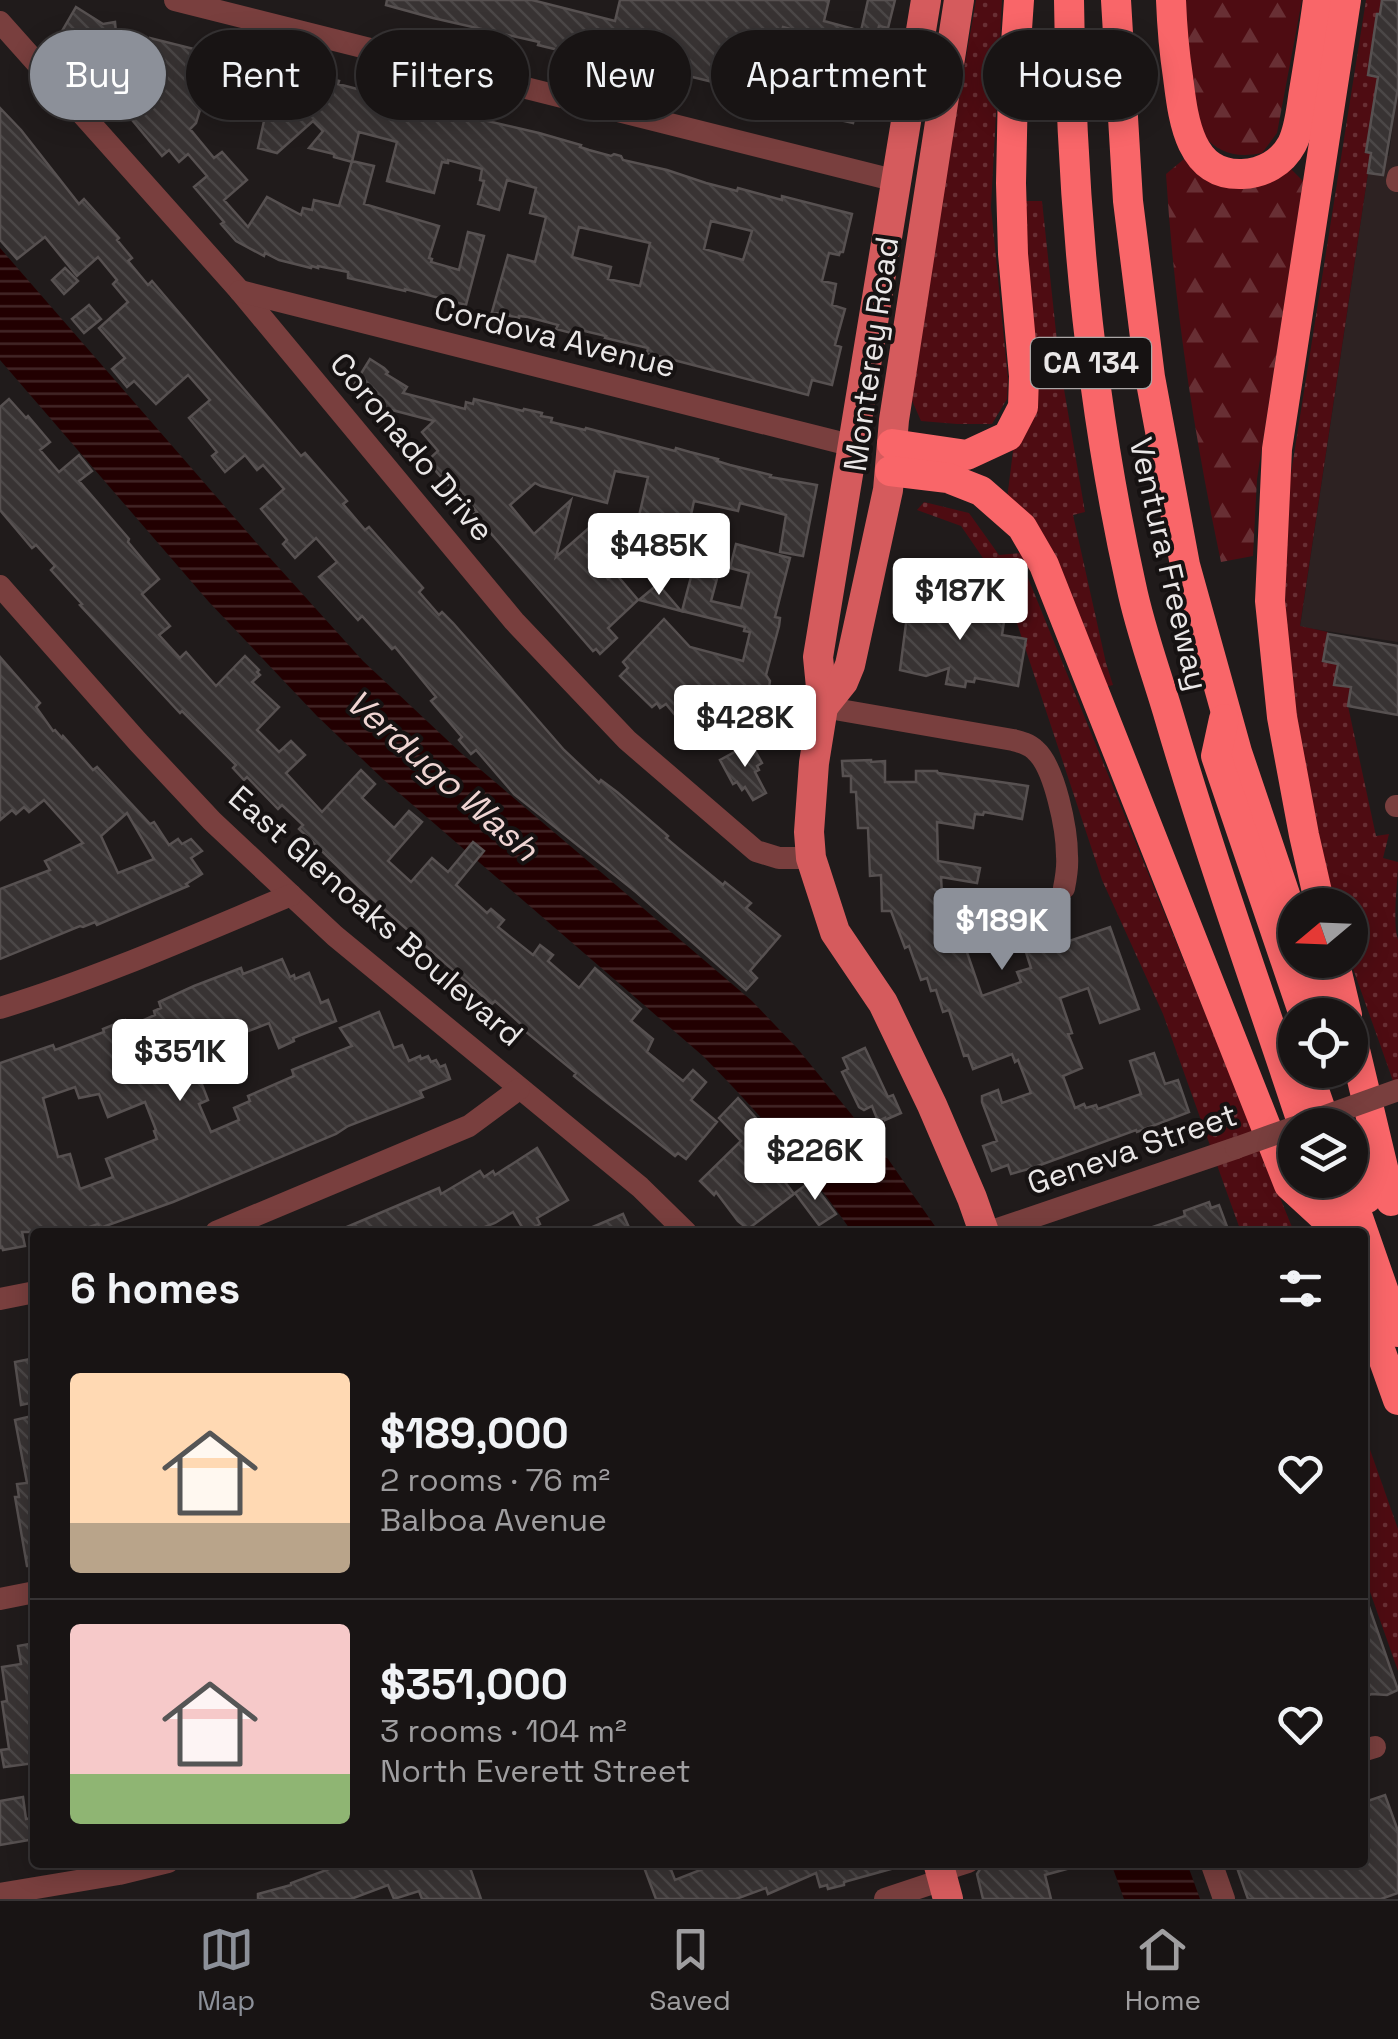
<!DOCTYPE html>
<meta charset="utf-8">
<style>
body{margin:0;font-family:"Space Grotesk",sans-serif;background:#211d1d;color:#f1f3f6;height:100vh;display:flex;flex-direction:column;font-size:38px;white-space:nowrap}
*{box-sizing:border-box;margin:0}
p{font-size:32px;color:#9f9ea0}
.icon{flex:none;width:55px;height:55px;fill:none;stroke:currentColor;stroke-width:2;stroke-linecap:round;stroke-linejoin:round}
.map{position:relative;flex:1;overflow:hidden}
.sheet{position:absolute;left:30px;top:1228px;width:1338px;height:640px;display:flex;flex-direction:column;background:#181414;border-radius:10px;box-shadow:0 5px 25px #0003,0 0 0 2px #363334}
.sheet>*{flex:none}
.guide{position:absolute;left:30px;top:30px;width:1340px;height:90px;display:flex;gap:20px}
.needle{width:65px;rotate:251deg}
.buttons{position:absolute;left:1278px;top:888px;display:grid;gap:20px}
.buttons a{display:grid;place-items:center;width:90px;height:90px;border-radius:50%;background:#181414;box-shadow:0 5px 25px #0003,0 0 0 2px #363334;font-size:50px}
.price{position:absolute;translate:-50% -85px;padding:0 22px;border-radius:10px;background:#fff;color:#222;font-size:32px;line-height:65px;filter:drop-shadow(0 2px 5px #0008)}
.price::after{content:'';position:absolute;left:50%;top:60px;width:30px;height:22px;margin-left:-15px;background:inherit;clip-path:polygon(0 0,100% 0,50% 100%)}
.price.current{background:#8c9099;color:#fff}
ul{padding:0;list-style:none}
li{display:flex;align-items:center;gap:30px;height:250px;padding:0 40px}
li+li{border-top:2px solid #363334}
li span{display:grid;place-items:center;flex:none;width:280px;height:200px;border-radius:10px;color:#555}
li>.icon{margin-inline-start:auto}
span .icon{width:120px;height:120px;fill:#fffc;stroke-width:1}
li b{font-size:42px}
h2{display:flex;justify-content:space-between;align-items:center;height:120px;padding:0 40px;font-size:42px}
.tag{padding:0 35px;border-radius:45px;background:#181414;box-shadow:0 5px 25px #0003,0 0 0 2px #363334;font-size:35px;line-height:90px}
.tag.current{background:#8c9099;color:#fff}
.tabs{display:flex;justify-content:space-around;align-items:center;height:140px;border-top:2px solid #363334;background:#181414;font-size:28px;color:#9f9ea0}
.tabs a{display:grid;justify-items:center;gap:5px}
.tabs .current{color:#8c9099}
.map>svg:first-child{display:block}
</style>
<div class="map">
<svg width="1398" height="1899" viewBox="0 0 1398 1899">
<defs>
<pattern id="grass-dots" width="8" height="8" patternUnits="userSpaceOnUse" patternTransform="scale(2.5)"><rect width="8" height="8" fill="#4e0c12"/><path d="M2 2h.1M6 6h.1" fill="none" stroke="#682f34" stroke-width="1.8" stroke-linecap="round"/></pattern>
<pattern id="forest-firs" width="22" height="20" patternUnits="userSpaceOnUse" patternTransform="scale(2.5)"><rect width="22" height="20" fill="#4e0c12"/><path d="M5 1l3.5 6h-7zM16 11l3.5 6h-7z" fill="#682f34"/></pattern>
<pattern id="water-rules" width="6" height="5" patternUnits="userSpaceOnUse" patternTransform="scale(2.5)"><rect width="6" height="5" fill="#220001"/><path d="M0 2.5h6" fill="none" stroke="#422526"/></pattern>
<pattern id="building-back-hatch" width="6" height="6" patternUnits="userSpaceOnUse" patternTransform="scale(2.5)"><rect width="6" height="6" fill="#383333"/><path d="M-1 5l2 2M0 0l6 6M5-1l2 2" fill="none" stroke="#4b4747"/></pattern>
</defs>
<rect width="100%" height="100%" fill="#201b1b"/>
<!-- built -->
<polygon fill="#2d2222" points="1398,85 1398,642 1300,627 1371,153 1389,156"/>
<!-- grass -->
<g fill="url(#grass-dots)">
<polygon points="976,0 1002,0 991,207 1008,379 1007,399 992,424 957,424 921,421 910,396 910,381"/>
<path d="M 1366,0 L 1382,0 L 1380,14 L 1377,15 L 1368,75 L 1379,77 L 1367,151 L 1371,153 L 1300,626 L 1328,632 L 1323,661 L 1338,664 L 1335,685 L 1351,687 L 1348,706 L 1376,836 L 1389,834 L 1383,858 L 1398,862 C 1398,884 1392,921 1398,940 L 1398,1095 L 1350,960 L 1350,905 L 1334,905 L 1305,790 L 1285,622 L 1286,505 Z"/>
<polygon points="1021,201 1042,201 1059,360 1085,512 1073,515 1106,663 1113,685 1101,688 1007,499 1014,443"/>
<polygon points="924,502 969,513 999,555 1022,553 1024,568 1294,1232 1241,1232 1163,1014 1102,880 1007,593 961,526 917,510"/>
<polygon points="1362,1427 1398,1529 1398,1671 1363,1572"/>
</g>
<!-- forest -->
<g fill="url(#forest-firs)">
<path d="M 1183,0 L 1302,0 L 1277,133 L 1262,153 C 1237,158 1219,154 1202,134 L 1188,59 Z"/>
<path d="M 1184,159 L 1202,175 L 1289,167 L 1303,181 L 1257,479 L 1253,556 L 1221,562 C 1194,435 1174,305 1166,174 Z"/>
</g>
<!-- water -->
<g fill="url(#water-rules)">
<path d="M 0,248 L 261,548 L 363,661 L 461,753 L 752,1001 L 797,1048 L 888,1159 L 939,1232 L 852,1232 C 808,1168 757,1111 703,1056 L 384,780 L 317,716 L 209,602 L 0,360 Z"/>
<polygon points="1111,1863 1187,1863 1200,1899 1124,1899"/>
</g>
<!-- building -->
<g fill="url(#building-back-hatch)" stroke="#575151" stroke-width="2.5" fill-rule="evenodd">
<path d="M 387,0 L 532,0 L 615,21 L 620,0 L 829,0 L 824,21 L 861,31 L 868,0 L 895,0 L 888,28 L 879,26 L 867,73 L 880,76 L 869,119 L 855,115 L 853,123 L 726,94 L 727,92 L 716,89 L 717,83 L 684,75 L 682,81 L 629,67 L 629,65 L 596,59 L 538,45 L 539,42 L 433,18 L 386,5 ZM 783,27 L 856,47 L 848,77 L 823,71 L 821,78 L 773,66 Z"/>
<polygon points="1382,0 1398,0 1398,88 1383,175 1368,173 1371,153 1366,152 1378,77 1368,75 1377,14 1380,14"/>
<path d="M 76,7 L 103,24 L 115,22 L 116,33 L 149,42 L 150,38 L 318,80 L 319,76 L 339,81 L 338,84 L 381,95 L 379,100 L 418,110 L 419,105 L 539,133 L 581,145 L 580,147 L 589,150 L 611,156 L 614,154 L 621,156 L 623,160 L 667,170 L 706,183 L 737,191 L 738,188 L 782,200 L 782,196 L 852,214 L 843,252 L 840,252 L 839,255 L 829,253 L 822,281 L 836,284 L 832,305 L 845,309 L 835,345 L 841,347 L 832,385 L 812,380 L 808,395 L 647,353 L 648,348 L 605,338 L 606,336 L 576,329 L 575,334 L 556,329 L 558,325 L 528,317 L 519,316 L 519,318 L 492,312 L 508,255 L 535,262 L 546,217 L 530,213 L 536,188 L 507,180 L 499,210 L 478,204 L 484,181 L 480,180 L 482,169 L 448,160 L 448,163 L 442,162 L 434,193 L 387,181 L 397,142 L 359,132 L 352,162 L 334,157 L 334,154 L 309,148 L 323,131 L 313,121 L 277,153 L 258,148 L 266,112 L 255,109 L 257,103 L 206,90 L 196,123 L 190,129 L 214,158 L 222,152 L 247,180 L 224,200 L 248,227 L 267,197 L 301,215 L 303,208 L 312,210 L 314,200 L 339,206 L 352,161 L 374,166 L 364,204 L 439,226 L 429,258 L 432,259 L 431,262 L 459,270 L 468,232 L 484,236 L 466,305 L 405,289 L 405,291 L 348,278 L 348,272 L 318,266 L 318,268 L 312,266 L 311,268 L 279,260 L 265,253 L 264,256 L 236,241 L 221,224 L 224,222 L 194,187 L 207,176 L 188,154 L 179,162 L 169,150 L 162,156 L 128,115 L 131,112 L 105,83 L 84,70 L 86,66 L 64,52 L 71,40 L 61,33 ZM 711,221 L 752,231 L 743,260 L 704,249 ZM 579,227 L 650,243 L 640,286 L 608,279 L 611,267 L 572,257 Z"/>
<polygon points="0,108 21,130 79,204 84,199 119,238 117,240 132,258 128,261 148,285 152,281 301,456 305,453 347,501 343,504 365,530 369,527 423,588 419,592 439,615 442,612 453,623 564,750 599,783 601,780 617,792 668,836 666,838 679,849 723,885 725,882 751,903 746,908 780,936 750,971 757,978 746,990 636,892 514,794 476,750 471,754 459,740 462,737 431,701 436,697 395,647 392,649 362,616 358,620 319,577 337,562 316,538 295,558 283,544 287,540 261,509 284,489 263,465 257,470 245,455 225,472 212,456 217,452 189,418 210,400 188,375 156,404 134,381 127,387 112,369 125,358 99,328 128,302 113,284 117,280 98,257 77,276 45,237 17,259 0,240"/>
<polygon points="65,268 78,281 64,294 52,280"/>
<polygon points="89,305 101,319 84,333 72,319"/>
<polygon points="370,359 384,368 388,372 386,374 407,387 403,393 465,409 466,402 473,404 474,399 523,411 524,409 542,413 541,416 552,418 551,422 585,430 586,428 675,451 676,448 690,452 718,459 717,461 730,465 771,475 770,477 817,485 803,556 780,552 786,515 740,503 738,511 694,501 686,538 656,531 654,539 628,533 632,515 639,516 648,477 615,471 607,503 541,486 535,483 510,505 534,534 571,500 556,557 590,527 602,541 587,555 608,579 615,573 638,600 608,628 617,638 600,654 596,649 593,651 474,514 477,512 453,484 450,487 427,461 438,451 422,432 434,421 392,410 391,412 352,388"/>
<polygon points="9,399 26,418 28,416 50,442 40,450 59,472 79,455 92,471 79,481 129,539 128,542 159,579 142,594 170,626 159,635 180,658 186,652 216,686 245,656 259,670 257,672 260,675 252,682 279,707 257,730 279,752 291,741 305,755 286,773 322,812 361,770 375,784 362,798 394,828 409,811 422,822 388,861 411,882 432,858 448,872 473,842 484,851 456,885 487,913 491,909 504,920 498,927 533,955 540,945 553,955 548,961 579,988 595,968 641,1009 631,1021 653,1039 647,1052 683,1081 693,1070 706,1082 691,1100 717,1122 686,1159 678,1153 675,1156 590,1089 574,1076 576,1073 520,1027 522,1025 495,1001 492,1004 472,987 358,886 299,829 303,825 282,805 278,809 247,777 244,780 233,768 236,765 182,711 180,713 80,605 82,604 51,570 55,566 36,545 32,548 0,510 0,407"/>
<polygon points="736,544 790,558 775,617 780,618 779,626 766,675 770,681 765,716 732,708 736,715 719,734 685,706 675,715 666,704 660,708 657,703 652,707 620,676 628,668 623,662 664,619 690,647 743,661 750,632 744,631 745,627 682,611 691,577 698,578 700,571 718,575 711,601 741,608 749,573 730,568"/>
<polygon points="658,584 681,611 639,600"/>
<polygon points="903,592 921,595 920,601 966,610 967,599 1006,608 1002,635 1026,639 1018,686 975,678 974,682 966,681 965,687 946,684 949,668 926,676 900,670 908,608 901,607"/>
<polygon points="1328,634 1398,646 1398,715 1348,706 1351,687 1334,685 1338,664 1323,661"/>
<path d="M 0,657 L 40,703 L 36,707 L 53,731 L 55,730 L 62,738 L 63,736 L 93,770 L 97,767 L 150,824 L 154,822 L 169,845 L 178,839 L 182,844 L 191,839 L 202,851 L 191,858 L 202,874 L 186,884 L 188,886 L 97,925 L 95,922 L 83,927 L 80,926 L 0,959 L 0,889 L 50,870 L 45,861 L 83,843 L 44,800 L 29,812 L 24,807 L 16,814 L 12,810 L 0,820 ZM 127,813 L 154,859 L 118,873 L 101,836 Z"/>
<polygon points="751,743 762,763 757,766 759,770 755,772 766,793 753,800 745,787 742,790 737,782 733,784 720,760"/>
<polygon points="871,760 871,762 885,761 885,782 916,782 916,771 937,771 938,773 1028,786 1022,819 984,812 983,815 975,814 973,828 937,822 938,861 980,868 977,883 941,877 943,911 961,911 961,935 982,996 1021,982 1017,972 1031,968 1024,946 1040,941 1043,950 1110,927 1139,1009 1100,1023 1088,988 1060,998 1072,1033 1068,1034 1082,1068 1063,1076 1075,1108 1084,1104 1086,1108 1096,1105 1098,1109 1141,1094 1130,1061 1154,1053 1165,1084 1178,1080 1189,1112 1137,1132 1136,1130 1032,1168 1011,1174 1008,1165 992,1171 983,1146 997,1141 982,1102 982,1096 998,1090 1002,1103 1031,1093 1018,1060 1015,1062 1012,1054 973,1069 968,1055 964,1056 949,1010 943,1012 936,990 931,991 927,978 921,980 909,946 905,948 891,911 882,911 881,875 870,876 868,828 858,828 856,792 851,792 851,776 843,776 842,761"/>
<path d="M 282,959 L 290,977 L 294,975 L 295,979 L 309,973 L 321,1003 L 328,1000 L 336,1021 L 293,1038 L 294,1041 L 279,1048 L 269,1023 L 246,1032 L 243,1025 L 215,1037 L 221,1051 L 206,1057 L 212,1077 L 201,1082 L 208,1100 L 199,1104 L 211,1132 L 239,1120 L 234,1108 L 250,1101 L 248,1096 L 294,1076 L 292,1070 L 352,1046 L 340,1028 L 379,1012 L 394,1048 L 402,1045 L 409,1061 L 420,1056 L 421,1059 L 428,1056 L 431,1062 L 436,1060 L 440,1067 L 445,1065 L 450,1079 L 420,1091 L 423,1097 L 348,1126 L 336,1134 L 173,1202 L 100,1228 L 98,1224 L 74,1232 L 22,1232 L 25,1246 L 3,1250 L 2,1247 L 0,1248 L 0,1063 L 53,1045 L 55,1050 L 104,1032 L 103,1029 L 125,1020 L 128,1027 L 155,1015 L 154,1011 L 161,1008 L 159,1002 L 194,986 L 241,968 L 243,974 ZM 75,1087 L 79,1098 L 99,1094 L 108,1117 L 145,1102 L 156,1130 L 154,1131 L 157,1139 L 106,1159 L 113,1177 L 80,1189 L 70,1154 L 58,1157 L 43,1098 Z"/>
<polygon points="865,1048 888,1097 893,1095 901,1113 885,1120 885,1118 878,1121 872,1106 864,1110 859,1107 842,1072 848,1069 843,1058"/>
<polygon points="738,1098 766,1129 750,1142 776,1170 794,1194 748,1229 738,1221 716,1192 714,1195 700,1181 741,1141 719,1118"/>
<polygon points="537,1148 568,1200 537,1218 540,1224 525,1232 513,1212 495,1223 472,1232 335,1232 439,1188 441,1194 480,1171 484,1177 493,1171 495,1175"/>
<polygon points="811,1181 836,1214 819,1225 795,1193"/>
<polygon points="1209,1202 1211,1208 1219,1205 1229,1232 1145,1232 1144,1230 1185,1216 1184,1211"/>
<polygon points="623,1214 631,1232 581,1232"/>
<polygon points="35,1358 35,1402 21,1405 15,1362"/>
<polygon points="32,1416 35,1431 35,1566 27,1566 15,1497 19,1497 17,1484 27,1483 15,1420"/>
<polygon points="1362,1595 1365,1595 1398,1690 1387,1695 1372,1694 1362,1697"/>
<polygon points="35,1643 35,1763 4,1767 1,1750 9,1749 2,1702 7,1701 2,1667 21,1664 18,1646"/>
<polygon points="1385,1795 1398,1831 1398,1893 1381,1899 1248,1899 1235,1862 1362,1862 1362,1803"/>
<polygon points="23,1797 26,1819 32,1818 35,1839 0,1845 0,1801"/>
<polygon points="330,1862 468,1862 481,1899 422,1899 419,1891 394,1899 388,1885 351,1899 258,1899 258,1894 291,1885 291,1883 332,1868"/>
<polygon points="642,1862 668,1862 675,1880 708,1867 706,1862 897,1862 898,1867 844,1882 844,1885 828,1889 827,1885 820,1887 816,1873 768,1894 766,1888 736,1899 656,1899"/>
<polygon points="994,1862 1074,1862 1074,1867 1045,1875 1051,1899 983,1899 977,1874 982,1866"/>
</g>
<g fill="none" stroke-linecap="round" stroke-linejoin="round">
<!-- minor -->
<g stroke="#793f3e" stroke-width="22">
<polyline points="175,0 897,181"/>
<polyline points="0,22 240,291 514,621 627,740 756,851 779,858 811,858"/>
<polyline points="1397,181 1398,177"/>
<polyline points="240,291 854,446"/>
<polyline points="0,586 138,742 212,821 291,895 335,936 640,1187 686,1232"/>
<path d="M 823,707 L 1013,740 C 1021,742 1029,744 1035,750 C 1055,767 1067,830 1067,856 C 1068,867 1066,878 1064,888"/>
<polyline points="1396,806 1398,806"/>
<path d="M 0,1008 C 99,978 195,935 291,895"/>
<polyline points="216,1232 469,1126 519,1089"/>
<polyline points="989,1232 1236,1148"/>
<polyline points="0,1299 35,1292"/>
<polyline points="0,1599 35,1592"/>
<polyline points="1362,1751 1375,1747"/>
<polyline points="1211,1862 1224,1899"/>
<polyline points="940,1871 968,1862"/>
<polyline points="0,1894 119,1874 168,1862"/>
<polyline points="885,1899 942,1880"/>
</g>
<!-- major -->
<g stroke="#d55b5d" stroke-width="30">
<polyline points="926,0 818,657 823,707 814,763 809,832 811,858 835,932 883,1003 932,1105 972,1198 984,1232"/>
<polyline points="823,707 843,682 850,665 888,490 894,420 959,0"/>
<polyline points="938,1862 948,1899"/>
</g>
<!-- highway -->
<g stroke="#f96669" stroke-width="30">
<path d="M 1069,0 C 1071,198 1088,392 1131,585 C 1140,629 1156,672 1169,716 C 1209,853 1258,989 1303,1125"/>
<polyline points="1116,0 1128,201 1150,377 1185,565 1237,752 1295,924"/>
<path d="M 1171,0 C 1172,26 1174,51 1178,77 C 1183,116 1188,176 1242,174 C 1263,173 1282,163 1292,144 C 1300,128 1301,109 1304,91 C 1309,61 1314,30 1318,0"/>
<polyline points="892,444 967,455 1008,436 1023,407 1024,376 1013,254 1011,183 1013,87 1019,0"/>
<polyline points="890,471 948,478 981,491 1022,527 1044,565 1289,1185 1338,1230"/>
<polyline points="1224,719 1216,756 1304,1015"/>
<polyline points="1320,905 1304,835 1282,717 1270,601 1277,449 1346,0"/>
<polyline points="1307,960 1326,1015"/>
<polyline points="1334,960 1347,1015"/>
<polyline points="1350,1029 1391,1201"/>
<polyline points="1307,1070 1326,1125"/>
<polyline points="1350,1149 1367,1198"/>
<polyline points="1321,1180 1337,1225"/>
<polyline points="1345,1180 1398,1332"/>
<polyline points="1362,1299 1398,1400"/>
</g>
<!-- minor-bridge -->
<g stroke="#793f3e" stroke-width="22">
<polyline points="1300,1125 1398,1090"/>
<polyline points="1236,1148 1295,1127"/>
</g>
</g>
<g text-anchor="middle" stroke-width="8" stroke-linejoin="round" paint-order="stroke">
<!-- shield labels -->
<rect fill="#161212" stroke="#aaa7a7" stroke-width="2.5" x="1031" y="338" width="120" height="50" rx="8"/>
<g font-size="30" font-weight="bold" fill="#eae7e7">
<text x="1091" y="373">CA 134</text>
</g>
<!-- street labels -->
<g font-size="32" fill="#eae7e7" stroke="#161212">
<text transform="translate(555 337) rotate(14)" y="11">Cordova Avenue</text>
<text transform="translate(871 354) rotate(-82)" y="11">Monterey Road</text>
<text transform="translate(412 447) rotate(50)" y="11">Coronado Drive</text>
<text transform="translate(1169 564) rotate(77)" y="11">Ventura Freeway</text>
<text transform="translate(376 916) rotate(41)" y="11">East Glenoaks Boulevard</text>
<text transform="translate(1132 1149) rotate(-19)" y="11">Geneva Street</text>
</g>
<!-- water labels -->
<g font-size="35" font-style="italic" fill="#f0d5d3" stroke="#161212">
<text transform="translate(442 775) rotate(41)" y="12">Verdugo Wash</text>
</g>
</g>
</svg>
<div class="buttons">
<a><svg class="needle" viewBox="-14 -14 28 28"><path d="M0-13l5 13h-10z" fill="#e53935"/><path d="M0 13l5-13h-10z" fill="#9f9ea0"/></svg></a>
<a><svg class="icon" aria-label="locate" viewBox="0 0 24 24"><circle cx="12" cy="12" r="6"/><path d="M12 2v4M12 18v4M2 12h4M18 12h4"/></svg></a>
<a><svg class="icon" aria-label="layers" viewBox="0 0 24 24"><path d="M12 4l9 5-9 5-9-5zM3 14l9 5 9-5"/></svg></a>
</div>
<b class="price" style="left:659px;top:598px">$485K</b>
<b class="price" style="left:960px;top:643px">$187K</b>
<b class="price" style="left:745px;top:770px">$428K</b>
<b class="price current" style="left:1002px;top:973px">$189K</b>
<b class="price" style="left:180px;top:1104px">$351K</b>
<b class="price" style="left:815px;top:1203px">$226K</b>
<div class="guide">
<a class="tag current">Buy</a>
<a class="tag">Rent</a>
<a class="tag">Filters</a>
<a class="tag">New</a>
<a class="tag">Apartment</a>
<a class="tag">House</a>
</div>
<section class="sheet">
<h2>6 homes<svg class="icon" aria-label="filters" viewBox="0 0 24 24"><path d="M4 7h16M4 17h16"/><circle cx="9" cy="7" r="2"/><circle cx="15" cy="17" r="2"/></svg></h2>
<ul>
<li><span style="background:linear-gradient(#ffd9b3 75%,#b9a48a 0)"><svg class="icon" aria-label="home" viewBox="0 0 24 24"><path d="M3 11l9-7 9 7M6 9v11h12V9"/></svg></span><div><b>$189,000</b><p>2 rooms · 76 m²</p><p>Balboa Avenue</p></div><svg class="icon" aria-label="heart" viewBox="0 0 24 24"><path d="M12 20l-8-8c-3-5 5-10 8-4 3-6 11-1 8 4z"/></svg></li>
<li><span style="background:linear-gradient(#f6c9c9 75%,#8fb573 0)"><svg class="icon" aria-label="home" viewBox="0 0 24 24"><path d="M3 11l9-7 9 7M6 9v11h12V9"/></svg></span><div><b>$351,000</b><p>3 rooms · 104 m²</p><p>North Everett Street</p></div><svg class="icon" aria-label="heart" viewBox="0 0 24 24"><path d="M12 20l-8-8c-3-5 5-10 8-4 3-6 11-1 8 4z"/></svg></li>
</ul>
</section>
</div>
<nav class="tabs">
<a class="current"><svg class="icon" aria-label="map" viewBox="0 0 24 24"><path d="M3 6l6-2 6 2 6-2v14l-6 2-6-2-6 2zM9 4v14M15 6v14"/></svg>Map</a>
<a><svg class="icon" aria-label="saved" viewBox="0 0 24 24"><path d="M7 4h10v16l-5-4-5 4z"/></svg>Saved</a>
<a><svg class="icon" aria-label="home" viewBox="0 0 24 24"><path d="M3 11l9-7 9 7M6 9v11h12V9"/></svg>Home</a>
</nav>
